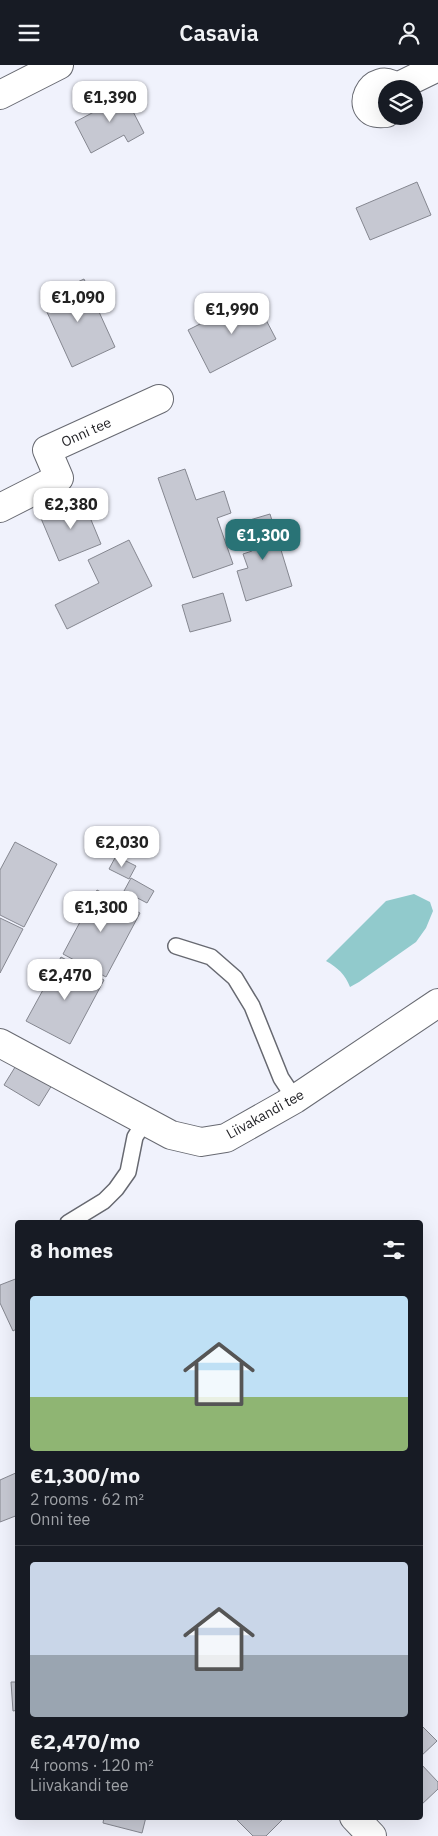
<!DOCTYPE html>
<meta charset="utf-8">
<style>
body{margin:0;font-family:"IBM Plex Sans",sans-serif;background:#20242c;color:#f1f3f6;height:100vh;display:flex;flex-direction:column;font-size:19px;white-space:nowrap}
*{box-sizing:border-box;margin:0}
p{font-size:16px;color:#9ea1a6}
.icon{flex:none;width:28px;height:28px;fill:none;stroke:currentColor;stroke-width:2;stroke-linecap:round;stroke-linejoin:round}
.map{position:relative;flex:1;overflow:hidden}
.details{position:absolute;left:15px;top:1155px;width:408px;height:600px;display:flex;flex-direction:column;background:#171b24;border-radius:5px;box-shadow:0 5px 20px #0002}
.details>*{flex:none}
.tools{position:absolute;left:378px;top:15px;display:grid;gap:10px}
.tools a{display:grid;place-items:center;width:45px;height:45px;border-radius:50%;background:#171b24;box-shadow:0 5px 20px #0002;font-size:25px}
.price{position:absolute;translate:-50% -42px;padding:0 11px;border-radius:10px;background:#fff;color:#222;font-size:16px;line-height:32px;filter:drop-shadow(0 1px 2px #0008)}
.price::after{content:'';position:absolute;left:50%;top:30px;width:15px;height:11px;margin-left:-8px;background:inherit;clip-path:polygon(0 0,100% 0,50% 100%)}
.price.active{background:#297376;color:#fff}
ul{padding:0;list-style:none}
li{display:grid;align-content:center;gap:10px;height:265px;padding:0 15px}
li+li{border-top:1px solid #363941}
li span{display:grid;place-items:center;height:155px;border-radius:5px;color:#555}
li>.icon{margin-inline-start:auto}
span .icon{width:90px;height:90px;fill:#fffc;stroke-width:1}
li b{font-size:21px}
h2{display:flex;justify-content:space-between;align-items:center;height:60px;padding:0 15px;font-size:21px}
header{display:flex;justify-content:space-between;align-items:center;height:65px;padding:0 15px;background:#171b24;font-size:22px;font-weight:600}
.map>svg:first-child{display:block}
</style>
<header><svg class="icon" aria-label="menu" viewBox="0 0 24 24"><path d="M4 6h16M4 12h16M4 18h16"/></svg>Casavia<svg class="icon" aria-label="person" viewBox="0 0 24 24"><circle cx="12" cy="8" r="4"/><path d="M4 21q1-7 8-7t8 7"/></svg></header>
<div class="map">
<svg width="438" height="1771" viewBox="0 0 438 1771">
<rect width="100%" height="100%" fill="#f0f2fc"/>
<!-- water -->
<path fill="#91cacc" d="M 414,829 L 430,837 L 433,846 L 426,863 L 416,877 L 359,917 L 350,922 C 345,909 338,903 326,896 L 386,836 Z"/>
<!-- building -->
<g fill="#c6c8d2" stroke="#858790">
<polygon points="122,25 144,68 128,77 124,70 91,88 75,57 107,40 104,35"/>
<polygon points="417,117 431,150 370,175 356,143"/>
<polygon points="84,214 115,282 72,302 41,234"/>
<polygon points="254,232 276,274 210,308 188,265"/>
<polygon points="185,404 196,435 224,426 231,448 217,453 233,499 193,513 158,413"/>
<polygon points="82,433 101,479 59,496 40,451"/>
<polygon points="270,449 292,521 246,536 237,506 248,503 243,489 252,486 243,457"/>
<polygon points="129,475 152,521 67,564 55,540 99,518 88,495"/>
<polygon points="223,528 231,556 190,567 182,540"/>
<polygon points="15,777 57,799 24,862 0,850 0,805"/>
<polygon points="116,791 136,801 129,814 109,804"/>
<polygon points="131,813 154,826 147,838 124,826"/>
<polygon points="97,825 140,848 106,912 63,889"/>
<polygon points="0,853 23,864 0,908"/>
<polygon points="61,892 104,915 70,979 26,956"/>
<polygon points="17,999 52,1020 39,1041 4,1020"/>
<polygon points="18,1213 18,1263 13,1266 0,1238 0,1220"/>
<polygon points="18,1407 18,1450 0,1457 0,1415"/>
<polygon points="11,1617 18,1617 18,1645 13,1646"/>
<polygon points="420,1659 437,1676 420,1692"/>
<polygon points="420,1698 438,1717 438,1724 420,1741"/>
<polygon points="104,1752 146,1752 142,1768 103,1758"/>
<polygon points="234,1752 285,1752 266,1771 253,1771"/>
</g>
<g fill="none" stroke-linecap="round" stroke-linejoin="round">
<!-- service casing -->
<g stroke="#676971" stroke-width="18">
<g id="service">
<polyline points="176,881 211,892 235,913 252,941 281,1013 295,1034"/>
<polyline points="68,1158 104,1136 116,1124 128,1107 135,1072 145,1056"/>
</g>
</g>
<!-- minor casing -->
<g stroke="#676971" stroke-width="30">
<g id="minor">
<polyline points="397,22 438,2"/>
<polyline points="0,30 59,0"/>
<path d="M 386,48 C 348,53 373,0 397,24"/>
<polyline points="0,443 59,413 47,385 159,334"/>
<polyline points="0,978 171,1070 201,1077 226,1073 295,1034 438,938"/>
<polyline points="354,1752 372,1771"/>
</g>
</g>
<!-- service -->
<use href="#service" stroke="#fff" stroke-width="15"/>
<!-- minor -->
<use href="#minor" stroke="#fff" stroke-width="28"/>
</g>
<g text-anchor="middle" stroke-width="5" stroke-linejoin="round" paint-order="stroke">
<!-- street labels -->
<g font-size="14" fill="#242428" stroke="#fff">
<text transform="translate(86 367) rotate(-24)" y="5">Onni tee</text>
<text transform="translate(265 1049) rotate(-29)" y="5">Liivakandi tee</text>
</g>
</g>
</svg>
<div class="tools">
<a><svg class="icon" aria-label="layers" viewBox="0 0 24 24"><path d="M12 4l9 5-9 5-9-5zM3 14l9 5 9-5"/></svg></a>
</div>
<b class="price" style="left:110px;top:58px">€1,390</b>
<b class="price" style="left:78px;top:258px">€1,090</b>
<b class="price" style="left:232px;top:270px">€1,990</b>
<b class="price" style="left:71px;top:465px">€2,380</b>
<b class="price active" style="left:263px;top:496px">€1,300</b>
<b class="price" style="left:122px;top:803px">€2,030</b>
<b class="price" style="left:101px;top:868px">€1,300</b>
<b class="price" style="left:65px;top:936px">€2,470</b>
<section class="details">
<h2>8 homes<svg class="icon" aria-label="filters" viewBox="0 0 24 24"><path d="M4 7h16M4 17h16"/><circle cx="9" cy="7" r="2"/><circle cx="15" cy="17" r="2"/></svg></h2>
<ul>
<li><span style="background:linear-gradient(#bfe0f5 65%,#8fb573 0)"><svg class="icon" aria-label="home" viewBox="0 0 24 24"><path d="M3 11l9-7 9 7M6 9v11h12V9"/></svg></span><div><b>€1,300/mo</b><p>2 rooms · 62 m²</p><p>Onni tee</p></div></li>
<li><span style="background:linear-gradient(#c9d6e8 60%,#9aa5b1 0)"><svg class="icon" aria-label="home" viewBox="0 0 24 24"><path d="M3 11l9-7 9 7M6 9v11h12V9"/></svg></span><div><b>€2,470/mo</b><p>4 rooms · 120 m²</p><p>Liivakandi tee</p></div></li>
</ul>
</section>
</div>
